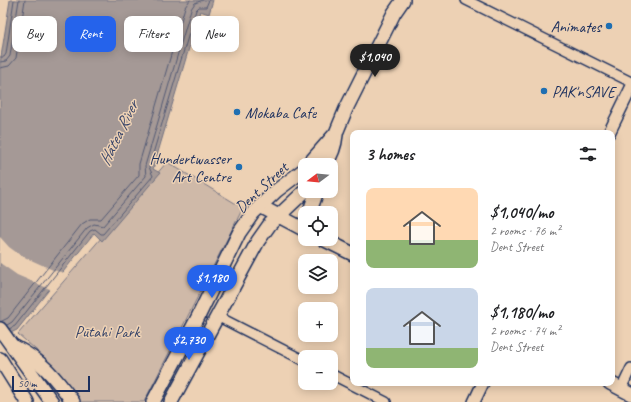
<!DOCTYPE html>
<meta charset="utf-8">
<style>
body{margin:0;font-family:Caveat,sans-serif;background:#f2f2f2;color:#202124;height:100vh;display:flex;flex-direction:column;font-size:15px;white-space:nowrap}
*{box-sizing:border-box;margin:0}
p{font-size:13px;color:#757577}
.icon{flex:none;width:22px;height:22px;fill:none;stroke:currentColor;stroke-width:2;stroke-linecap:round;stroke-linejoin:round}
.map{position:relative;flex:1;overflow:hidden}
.details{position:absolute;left:350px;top:130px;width:265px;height:256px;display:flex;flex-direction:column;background:#fff;border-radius:8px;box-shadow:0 2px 10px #0003}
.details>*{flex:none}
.banner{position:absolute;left:12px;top:16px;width:278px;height:36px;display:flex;gap:8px}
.needle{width:26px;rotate:254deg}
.controls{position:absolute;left:298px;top:158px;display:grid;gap:8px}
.controls a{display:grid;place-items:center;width:40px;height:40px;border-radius:8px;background:#fff;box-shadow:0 2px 10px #0003;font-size:20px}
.scale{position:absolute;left:12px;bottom:10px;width:78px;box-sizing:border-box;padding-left:4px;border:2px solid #1b2f5e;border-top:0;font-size:11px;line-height:14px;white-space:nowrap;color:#1b2f5e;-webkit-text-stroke:3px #edd1b4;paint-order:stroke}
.price{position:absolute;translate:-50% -34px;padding:0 9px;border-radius:14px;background:#2563eb;color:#fff;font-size:13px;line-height:26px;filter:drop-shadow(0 1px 2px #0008)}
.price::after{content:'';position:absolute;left:50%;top:24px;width:12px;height:9px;margin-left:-6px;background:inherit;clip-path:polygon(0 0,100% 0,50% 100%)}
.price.current{background:#222;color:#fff}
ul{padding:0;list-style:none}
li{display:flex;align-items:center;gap:12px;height:100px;padding:0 16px}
li span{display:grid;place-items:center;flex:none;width:112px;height:80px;border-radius:8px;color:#555}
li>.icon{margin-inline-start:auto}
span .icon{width:48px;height:48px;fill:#fffc;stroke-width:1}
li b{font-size:17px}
h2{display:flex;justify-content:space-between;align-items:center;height:48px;padding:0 16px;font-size:17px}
.chip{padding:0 14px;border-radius:8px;background:#fff;box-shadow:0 2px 10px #0003;font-size:14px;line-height:36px}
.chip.current{background:#2563eb;color:#fff}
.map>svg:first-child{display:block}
</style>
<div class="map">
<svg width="631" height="402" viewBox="0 0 631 402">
<rect width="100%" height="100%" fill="#edd1b4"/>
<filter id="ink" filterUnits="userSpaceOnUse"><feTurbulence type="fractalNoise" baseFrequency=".025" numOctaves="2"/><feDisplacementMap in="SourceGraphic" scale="8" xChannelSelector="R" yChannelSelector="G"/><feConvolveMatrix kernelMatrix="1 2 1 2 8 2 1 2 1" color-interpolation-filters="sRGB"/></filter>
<g filter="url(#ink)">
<!-- green -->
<polygon fill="#cfb9a8" stroke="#757483" points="167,162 243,208 144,402 80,402 44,357 18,334"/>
<!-- water -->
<polygon fill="#a59996" stroke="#6e6f80" points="10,0 213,0 209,14 200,11 153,169 160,173 102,241 94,233 17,330 0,338 0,63"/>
<!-- pier -->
<polygon fill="#edd1b4" points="0,237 9,247 20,255 53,270 65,273 52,290 17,275 0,263"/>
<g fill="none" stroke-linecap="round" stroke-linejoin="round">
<!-- shore -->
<g stroke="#525974" stroke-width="1">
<polyline points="0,57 4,57 6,54 14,0"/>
<polyline points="0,62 6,61 10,56 19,0"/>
<polyline points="0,68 9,66 16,58 25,0"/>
<polyline points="0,322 8,318 82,224 90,219 101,219 139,175 139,164 185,7 190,0"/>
<polyline points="7,325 12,322 87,228 94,224 103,226 146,176 145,166 191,9 195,3 203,0"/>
<polyline points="9,329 15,326 90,231 95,229 101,234 103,234 153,176 149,167 196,10 199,7 206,7 209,0"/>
</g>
<!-- minor casing -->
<g stroke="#1b2f5e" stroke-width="12">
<g id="minor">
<polyline points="466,0 631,82"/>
<polyline points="217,316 305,361"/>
<polyline points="331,374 386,402"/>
<polyline points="621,389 631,368"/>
</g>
</g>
<!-- tertiary casing -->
<g stroke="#1b2f5e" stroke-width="14">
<g id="tertiary">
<polyline points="609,133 631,88"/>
<polyline points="474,402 483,383"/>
</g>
</g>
<!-- secondary casing -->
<g stroke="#1b2f5e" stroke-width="16">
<g id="secondary">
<polyline points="308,165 336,133 346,109 394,13 403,0"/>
<path d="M 325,165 C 332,155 335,146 336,135"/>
<polyline points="260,206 305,230"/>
<polyline points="312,213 311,208 317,191"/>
<polyline points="323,239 353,254"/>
<polyline points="0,329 52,402"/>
<path d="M 15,347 C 42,361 55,377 73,402"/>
<polyline points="0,359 27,402"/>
<polyline points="610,383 631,394"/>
<polyline points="153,402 197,319 239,233 253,213 276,191 305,169"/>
<polyline points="171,402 258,241 270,224 305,191"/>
</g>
</g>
<!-- minor -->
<use href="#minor" stroke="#edd1b4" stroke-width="9"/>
<!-- tertiary -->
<use href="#tertiary" stroke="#edd1b4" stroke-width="11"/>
<!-- secondary -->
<use href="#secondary" stroke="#edd1b4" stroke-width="13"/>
</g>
</g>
<!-- markers -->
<g fill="#1f6fb2" stroke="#edd1b4" stroke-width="1.5">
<circle cx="609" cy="26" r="4"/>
<circle cx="544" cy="91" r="4"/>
<circle cx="237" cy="112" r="4"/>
<circle cx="239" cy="167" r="4"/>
</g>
<g text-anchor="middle" stroke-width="3" stroke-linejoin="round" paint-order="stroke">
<!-- poi labels -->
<g font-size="16" fill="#1b2f5e" stroke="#edd1b4" text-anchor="end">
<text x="601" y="32">Animates</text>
<text x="552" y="97" text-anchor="start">PAK'nSAVE</text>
<text x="245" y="118" text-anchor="start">Mokaba Cafe</text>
<text x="231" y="164">Hundertwasser<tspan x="231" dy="18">Art Centre</tspan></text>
</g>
<!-- street labels -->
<g font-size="16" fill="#1b2f5e" stroke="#edd1b4">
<text transform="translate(261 187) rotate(-43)" y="6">Dent Street</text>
</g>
<!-- park labels -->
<g font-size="16" fill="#364469" stroke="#edd1b4">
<text x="107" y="337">Pūtahi Park</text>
</g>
<!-- water labels -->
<g font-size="17" font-style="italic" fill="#374469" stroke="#edd1b4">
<text transform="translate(118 133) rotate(-64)" y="6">Hātea River</text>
</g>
</g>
</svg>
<div class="controls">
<a><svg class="needle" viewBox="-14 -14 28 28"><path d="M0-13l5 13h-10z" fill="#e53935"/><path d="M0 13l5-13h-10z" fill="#757577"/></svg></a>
<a><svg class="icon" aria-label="locate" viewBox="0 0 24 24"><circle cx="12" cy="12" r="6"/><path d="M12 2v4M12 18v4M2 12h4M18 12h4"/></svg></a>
<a><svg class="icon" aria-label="layers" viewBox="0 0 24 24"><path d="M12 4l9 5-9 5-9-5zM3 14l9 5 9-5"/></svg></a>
<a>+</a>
<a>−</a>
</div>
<div class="scale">50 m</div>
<b class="price current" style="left:375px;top:78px">$1,040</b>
<b class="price" style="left:212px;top:299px">$1,180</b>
<b class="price" style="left:189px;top:361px">$2,730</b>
<div class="banner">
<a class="chip">Buy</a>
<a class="chip current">Rent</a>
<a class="chip">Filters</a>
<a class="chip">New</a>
</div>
<section class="details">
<h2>3 homes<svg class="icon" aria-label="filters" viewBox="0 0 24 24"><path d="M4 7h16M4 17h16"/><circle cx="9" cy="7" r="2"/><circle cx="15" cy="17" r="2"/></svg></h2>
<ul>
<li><span style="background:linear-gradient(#ffd9b3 65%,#8fb573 0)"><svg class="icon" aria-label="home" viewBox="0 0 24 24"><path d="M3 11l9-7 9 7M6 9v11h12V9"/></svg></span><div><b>$1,040/mo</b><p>2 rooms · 76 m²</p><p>Dent Street</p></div></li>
<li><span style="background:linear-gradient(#c9d6e8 75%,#8fb573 0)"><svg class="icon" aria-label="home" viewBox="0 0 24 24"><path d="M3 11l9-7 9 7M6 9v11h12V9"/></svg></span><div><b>$1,180/mo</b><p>2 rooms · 74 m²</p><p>Dent Street</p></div></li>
</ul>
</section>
</div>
